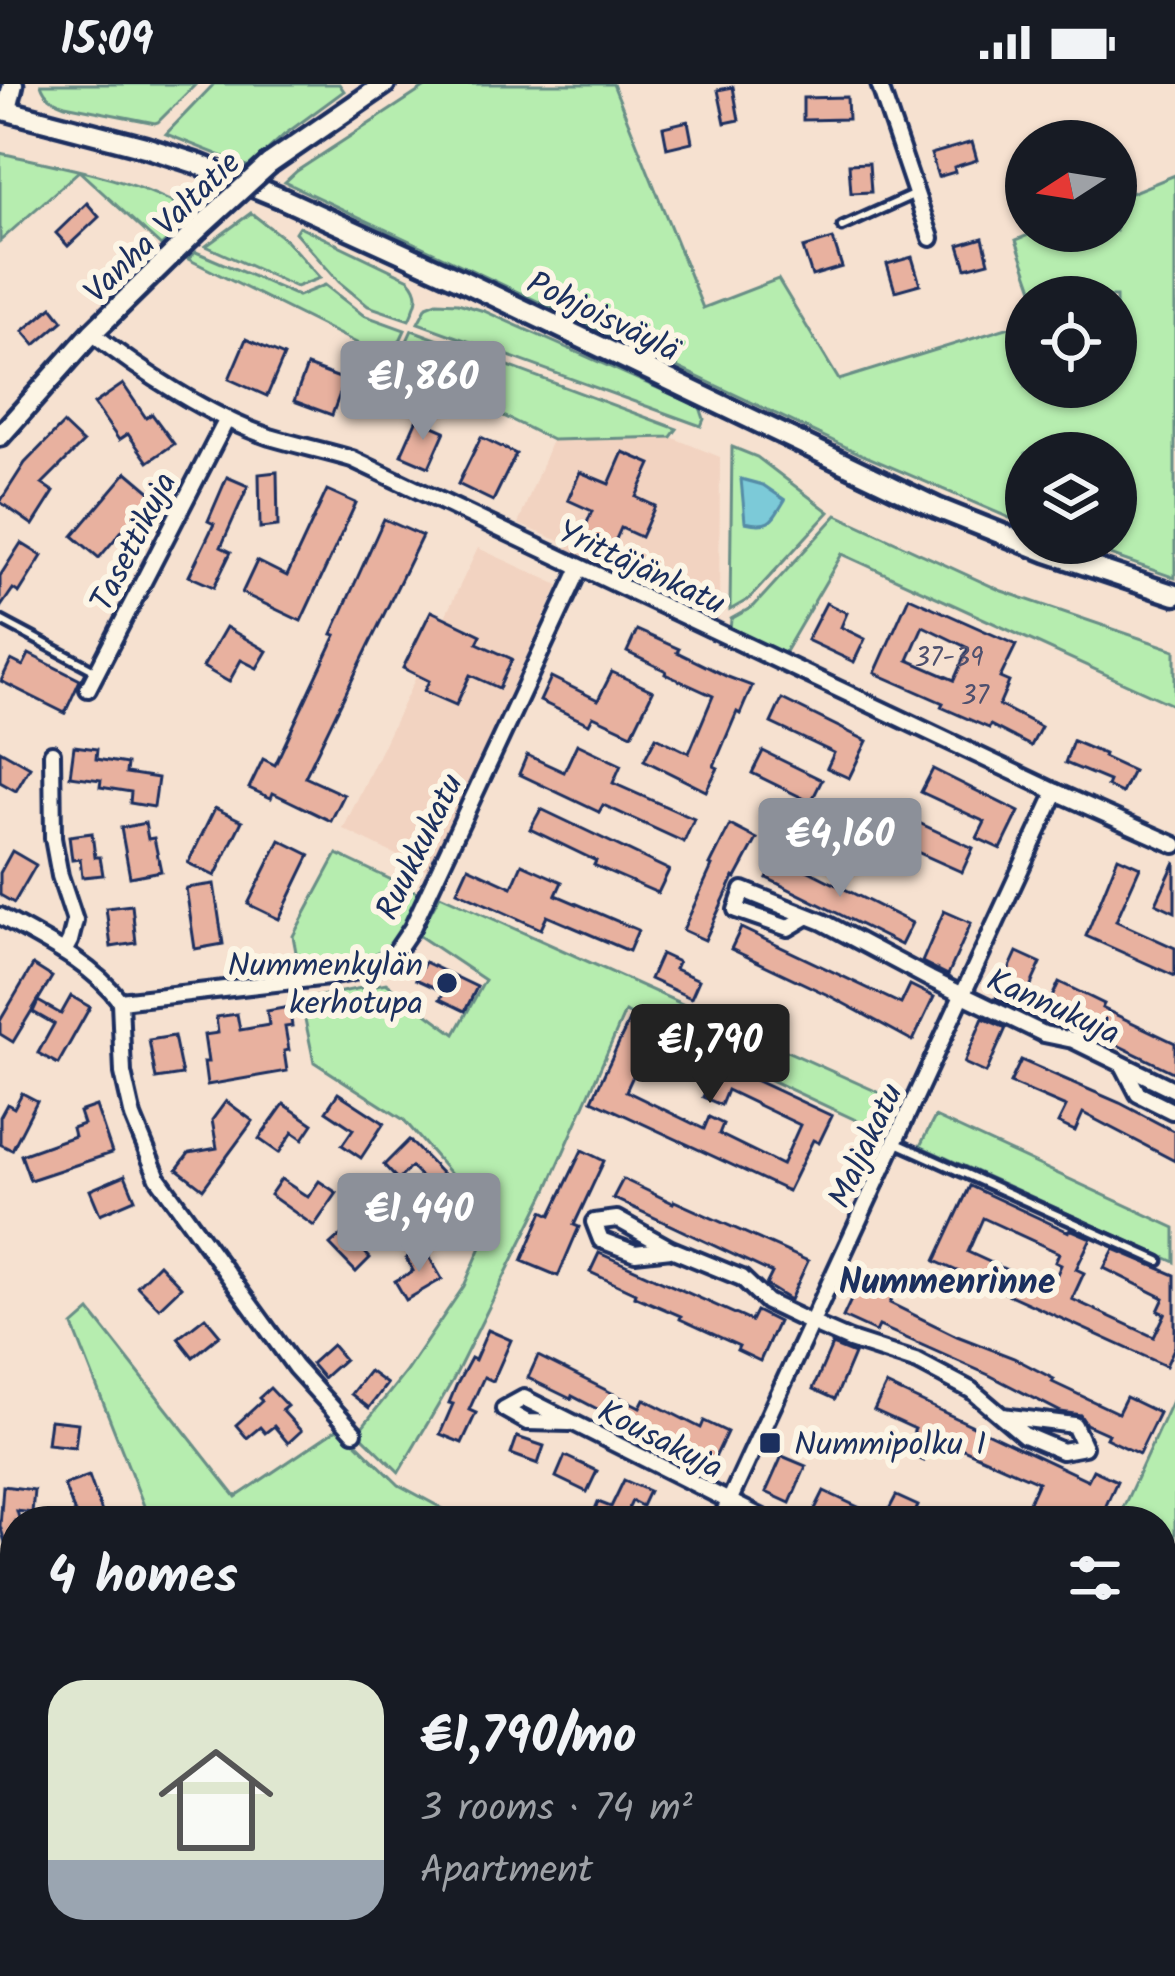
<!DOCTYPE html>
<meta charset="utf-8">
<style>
body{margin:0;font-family:Kalam,sans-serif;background:#20242c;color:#f1f3f6;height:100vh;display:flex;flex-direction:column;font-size:45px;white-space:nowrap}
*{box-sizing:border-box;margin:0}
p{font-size:39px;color:#9ea1a6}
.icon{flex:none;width:66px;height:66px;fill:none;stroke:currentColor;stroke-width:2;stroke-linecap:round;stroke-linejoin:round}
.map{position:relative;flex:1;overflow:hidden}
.sheet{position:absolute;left:0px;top:1422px;width:1176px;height:471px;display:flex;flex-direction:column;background:#171b24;border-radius:48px 48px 0 0;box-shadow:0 3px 9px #0004}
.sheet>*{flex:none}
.needle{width:78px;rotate:258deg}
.controls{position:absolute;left:1005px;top:36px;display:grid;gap:24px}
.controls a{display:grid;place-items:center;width:132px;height:132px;border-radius:50%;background:#171b24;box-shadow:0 3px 9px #0004;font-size:60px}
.price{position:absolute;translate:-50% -102px;padding:0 27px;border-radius:12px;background:#8c9099;color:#fff;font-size:39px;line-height:78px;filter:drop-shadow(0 3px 6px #0008)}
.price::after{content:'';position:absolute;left:50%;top:72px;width:36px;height:27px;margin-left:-18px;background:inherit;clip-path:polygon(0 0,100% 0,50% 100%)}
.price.on{background:#222;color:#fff}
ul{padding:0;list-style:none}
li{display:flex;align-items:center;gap:36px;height:300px;padding:0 48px}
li+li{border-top:3px solid #363941}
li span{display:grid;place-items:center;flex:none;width:336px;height:240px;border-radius:36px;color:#555}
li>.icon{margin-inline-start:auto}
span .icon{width:144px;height:144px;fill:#fffc;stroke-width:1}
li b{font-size:51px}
h2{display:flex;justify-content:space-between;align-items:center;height:144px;padding:0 48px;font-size:51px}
.status{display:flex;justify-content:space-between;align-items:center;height:84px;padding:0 60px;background:#171b24;direction:ltr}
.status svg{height:33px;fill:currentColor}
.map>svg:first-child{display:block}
</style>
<div class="status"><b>15:09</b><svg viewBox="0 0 49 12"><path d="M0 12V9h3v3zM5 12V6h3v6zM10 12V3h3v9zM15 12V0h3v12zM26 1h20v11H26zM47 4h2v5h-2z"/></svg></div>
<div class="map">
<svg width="1175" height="1892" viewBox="0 0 1175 1892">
<rect width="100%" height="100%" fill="#f6e1d0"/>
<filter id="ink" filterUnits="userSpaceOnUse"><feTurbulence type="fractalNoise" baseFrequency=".00833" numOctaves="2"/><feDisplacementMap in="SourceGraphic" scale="24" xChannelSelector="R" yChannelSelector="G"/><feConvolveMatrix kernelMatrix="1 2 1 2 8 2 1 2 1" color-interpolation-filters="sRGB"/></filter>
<g filter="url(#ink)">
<!-- built -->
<g fill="#f2d3c1">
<polygon points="671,353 720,373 719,538 565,465 567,460 518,440 552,356"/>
<polygon points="478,464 559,501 429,787 343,745"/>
<polygon points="1175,1531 1175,1892 1042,1892 1047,1878 1161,1878 1161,1569"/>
</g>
<!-- green -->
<g fill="#b6edaf" stroke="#688e86" stroke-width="3">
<path d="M 41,0 L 196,0 L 158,38 L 155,39 L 65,21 C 54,17 45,13 41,0 Z"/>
<polygon points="214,0 339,0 344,7 284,51 249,83 166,50"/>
<polygon points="430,0 613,0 703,224 778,195 839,296 1026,238 1026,303 1116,303 1116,213 1036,213 1016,156 1038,147 1116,147 1116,115 1175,91 1175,494 1076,459 1116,459 1116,369 1026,369 1026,441 863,371 285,98 297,87"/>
<path d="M 0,69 C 65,83 138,95 195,131 L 161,162 L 79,87 L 0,157 Z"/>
<polygon points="251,129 286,156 320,194 296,203 206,162"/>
<path d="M 299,142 L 409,195 C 423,210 416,220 409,236 L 368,222 L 339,198 L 295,148 Z"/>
<polygon points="196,168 298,212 325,201 363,231 405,246 391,276 188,175"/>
<polygon points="437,218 458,219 484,227 700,323 704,335 701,342 418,239 427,222"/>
<polygon points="412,246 677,345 671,353 552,356 397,279"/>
<polygon points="732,363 757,373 829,428 749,515 730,526"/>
<polygon points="837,431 1002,507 1175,566 1175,622 842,470 783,571 730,547 731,535 754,522"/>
<path d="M 337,770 L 421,810 C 416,821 412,835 405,845 C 384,875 335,887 300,889 L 293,852 Z"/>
<polygon points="440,811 902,1019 888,1051 625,928 546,1108 453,1296 399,1388 358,1348 405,1289 464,1202 492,1138 404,1036 314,978 301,916 386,899 455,950 485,896 418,851"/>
<polygon points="935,1033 1175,1144 1175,1178 920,1062"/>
<polygon points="90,1227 236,1413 340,1343 399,1401 460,1434 459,1437 150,1437 73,1242"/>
<polygon points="1175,1310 1175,1538 1164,1559 1175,1563 1175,1744 1161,1760 1161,1437 1117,1437"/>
<polygon points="15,1825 15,1878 80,1878 83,1892 0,1892 0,1827"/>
<polygon points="746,1878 1060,1878 1048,1892 743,1892"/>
</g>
<!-- water -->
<path fill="#7bcad8" stroke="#558ca7" stroke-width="3" d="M 741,395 L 763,401 L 785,416 C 772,437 771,444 745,438 Z"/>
<!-- building -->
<g fill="#e8b19f" stroke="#1b2f5e" stroke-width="3" fill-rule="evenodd">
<polygon points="733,3 739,36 725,39 718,6"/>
<polygon points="847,13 848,35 803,36 803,14"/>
<polygon points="688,37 692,58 667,64 663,43"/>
<polygon points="972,58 977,76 954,83 955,88 938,93 931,70"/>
<polygon points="869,79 871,108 851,109 849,80"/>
<polygon points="87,119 99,133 68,162 56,149"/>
<polygon points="983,154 989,178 966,184 959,161"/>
<polygon points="833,155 842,183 812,192 803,164"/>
<polygon points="912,173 920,200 895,207 887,180"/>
<polygon points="52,223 63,237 35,261 23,247"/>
<polygon points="246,255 284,272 267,312 229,295"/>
<polygon points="307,282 345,296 332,331 294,317"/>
<polygon points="123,300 146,334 152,330 174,360 148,378 128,350 119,356 94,320"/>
<polygon points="417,335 445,347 429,383 401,371"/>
<polygon points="63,340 83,359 42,400 54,408 33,441 0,418 25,379"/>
<polygon points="481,353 516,370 493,417 458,400"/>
<polygon points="623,368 651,380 636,413 655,422 641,453 621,444 609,471 579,458 592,427 568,416 580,388 609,400"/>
<polygon points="127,388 153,410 99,474 73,452"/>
<polygon points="277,388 278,442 260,444 259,390"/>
<polygon points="227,393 248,402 221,463 231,468 214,503 189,492 214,440 208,437"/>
<polygon points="327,406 356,419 301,537 242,509 257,477 287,492"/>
<polygon points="384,435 422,452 305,693 344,711 331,737 273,709 271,714 249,704 263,675 275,681 336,551 332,550"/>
<polygon points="21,459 42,472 19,509 13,505 0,524 0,492"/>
<path d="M 909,513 L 1016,561 L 1000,594 L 1009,598 L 999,621 L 1041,643 L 1031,662 L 990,641 L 989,644 L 941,623 L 943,619 L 875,589 ZM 923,542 L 968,564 L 954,596 L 908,576 Z"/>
<polygon points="826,519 847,529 841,543 865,555 854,578 807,556"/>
<polygon points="431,527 481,551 477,559 512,575 499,604 470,591 456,621 424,607 429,597 403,584"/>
<polygon points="226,543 267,567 257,584 241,576 229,598 203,583"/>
<polygon points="637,546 679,565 677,568 728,593 752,602 740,630 737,628 714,682 718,684 706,707 644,676 656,653 689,669 713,612 665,590 666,587 627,568"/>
<polygon points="29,570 80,596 65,629 1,597 11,576 23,582"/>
<polygon points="612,588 653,607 632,650 593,632 589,640 540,617 551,593 598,616"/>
<polygon points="782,615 867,657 849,694 827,684 834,669 771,639"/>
<polygon points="1073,657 1104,670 1103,673 1133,687 1122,709 1107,702 1109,697 1065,679"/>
<polygon points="577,660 621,681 613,699 694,735 684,758 603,721 599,728 519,690 527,671 564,688"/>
<polygon points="74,662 97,665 96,675 127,680 126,689 158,694 154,723 130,719 131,708 100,703 101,696 70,692"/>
<polygon points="0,666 30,683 16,707 0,698"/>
<polygon points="763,667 822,696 811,718 752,689"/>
<polygon points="933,685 1019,728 1001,765 977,754 985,738 921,708"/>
<polygon points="215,724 242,737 215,792 188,779"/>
<polygon points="541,725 669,786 658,809 594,781 596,777 530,745"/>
<polygon points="906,733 973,764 962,788 895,758"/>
<polygon points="145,739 148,755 154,754 161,787 130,793 121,744"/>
<polygon points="730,741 757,755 736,794 734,793 705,856 683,846 712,782 710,781"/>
<polygon points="92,749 95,773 100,773 103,791 82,793 80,775 72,776 69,752"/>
<polygon points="280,756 310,771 279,835 248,820"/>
<polygon points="12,767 36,781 14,819 0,811 0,789"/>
<polygon points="779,772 912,839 901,861 767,794"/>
<polygon points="1118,773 1140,783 1116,837 1175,864 1175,892 1086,852"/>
<polygon points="1175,778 1175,828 1156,819"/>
<polygon points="522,780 562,798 556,811 638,846 629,867 547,832 541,845 457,807 468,783 512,803"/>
<polygon points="214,800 223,860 195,865 186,804"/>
<polygon points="132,821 136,859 111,863 106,824"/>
<polygon points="944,827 971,839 948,891 922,878"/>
<polygon points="741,844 901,920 910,901 934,913 913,957 830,912 731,865"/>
<polygon points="1017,868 1041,879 1020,925 996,914"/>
<polygon points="661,870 678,878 675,885 699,896 691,914 650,895"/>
<polygon points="425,878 477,903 465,927 440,915 444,908 416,895"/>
<polygon points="33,881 52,893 13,958 0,950 0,937"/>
<polygon points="1059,898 1104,920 1102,924 1175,959 1175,989 1046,926"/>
<polygon points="71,912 90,923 58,980 38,969 54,940 33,928 38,917 61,930"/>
<polygon points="289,923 292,942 285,943 289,966 284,967 287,987 207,1001 204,978 208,978 204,951 218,949 216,933 237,930 240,946 269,941 267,927"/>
<polygon points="983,934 1006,944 986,989 964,979"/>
<path d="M 629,937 L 738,984 L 736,987 L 832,1032 L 819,1059 L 813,1056 L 788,1107 L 592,1016 ZM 644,968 L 710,998 L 703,1013 L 721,1021 L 727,1006 L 800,1041 L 782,1081 L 719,1050 L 723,1040 L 709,1033 L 704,1045 L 626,1007 Z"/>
<polygon points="174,952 182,991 156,995 149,956"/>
<polygon points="1021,976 1120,1019 1175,1048 1175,1077 1083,1029 1075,1047 1058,1039 1066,1023 1010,999"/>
<polygon points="22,1009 37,1017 12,1066 0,1060 0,1033 7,1020 14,1024"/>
<polygon points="338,1009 384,1039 361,1074 342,1061 353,1045 326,1027"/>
<polygon points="226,1017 253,1037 203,1105 177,1085 189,1069 217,1064 212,1036"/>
<polygon points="284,1020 313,1040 303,1055 293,1048 279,1069 259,1055"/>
<polygon points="96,1022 112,1069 30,1096 21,1071 74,1052 72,1044 83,1040 79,1028"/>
<polygon points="409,1056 448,1096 475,1132 438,1161 425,1144 446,1128 435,1113 438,1111 411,1083 398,1096 384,1081"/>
<polygon points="582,1066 604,1077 574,1141 579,1143 558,1192 522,1177 543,1127 551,1131"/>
<polygon points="125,1091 135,1115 100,1130 90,1106"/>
<polygon points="281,1095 308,1113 319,1097 337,1109 314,1142 270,1111"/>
<polygon points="623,1095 673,1119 674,1117 808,1177 790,1216 766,1201 772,1189 613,1114"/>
<path d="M 970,1102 L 1069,1148 L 1070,1145 L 1091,1154 L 1076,1185 L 1084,1189 L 1072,1215 L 1154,1253 L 1165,1230 L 1158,1227 L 1164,1214 L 1104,1184 L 1114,1165 L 1175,1191 L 1175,1262 L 1166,1282 L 935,1177 ZM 983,1134 L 1059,1169 L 1055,1178 L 1061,1181 L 1050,1206 L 968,1168 Z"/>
<polygon points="365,1129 378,1143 358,1161 370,1174 356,1188 330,1161"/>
<polygon points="424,1164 442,1195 406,1216 395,1197 413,1187 406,1174"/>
<polygon points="599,1169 751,1237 756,1227 778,1238 760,1277 737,1266 739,1262 680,1235 681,1232 634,1212 635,1209 590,1188"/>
<polygon points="159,1180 181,1203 159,1224 137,1202"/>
<polygon points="864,1188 897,1204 890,1219 957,1252 1014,1274 1054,1295 1052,1298 1118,1329 1126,1313 1159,1329 1139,1370 1106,1354 1108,1350 1086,1340 1080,1331 1061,1328 989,1291 879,1242 876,1248 843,1233"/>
<polygon points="205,1233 220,1251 193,1273 178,1254"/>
<polygon points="488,1246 511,1256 493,1297 484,1293 469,1326 476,1329 462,1359 440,1350 453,1320 449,1319 456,1302 471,1274 475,1276"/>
<polygon points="332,1261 344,1275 323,1294 311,1280"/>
<polygon points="832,1261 854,1270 835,1315 813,1305"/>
<polygon points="538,1272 640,1323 644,1315 701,1344 704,1337 727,1348 706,1393 684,1382 688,1372 572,1312 571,1315 528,1294"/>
<polygon points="369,1287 387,1300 369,1324 351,1310"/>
<polygon points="886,1301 1088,1396 1093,1386 1117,1397 1099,1437 1072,1437 1051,1427 1046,1437 1041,1437 1024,1429 1038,1398 956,1362 954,1365 934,1355 924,1377 905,1368 915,1345 874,1326"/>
<polygon points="270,1304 287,1322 282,1326 301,1347 288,1359 274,1342 265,1349 260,1343 247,1354 236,1341 262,1317 259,1314"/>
<polygon points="50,1336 78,1339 75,1363 47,1360"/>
<polygon points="517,1353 544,1362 538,1380 511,1370"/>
<polygon points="565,1372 597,1387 587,1408 556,1393"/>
<polygon points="782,1372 806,1382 790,1419 766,1408"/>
<polygon points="89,1392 105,1437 78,1437 64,1401"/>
<polygon points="624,1396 649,1407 642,1422 632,1417 626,1430 641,1437 590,1437 598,1418 611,1423"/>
<polygon points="3,1402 34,1406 32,1429 17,1427 20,1437 15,1437 15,1481 12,1481 0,1442"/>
<polygon points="824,1407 884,1435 896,1412 918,1422 911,1437 830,1437 813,1429"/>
<polygon points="0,1713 8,1713 14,1756 0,1758"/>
<polygon points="1161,1849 1175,1861 1175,1892 1161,1892 1144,1878 1161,1878"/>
<polygon points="126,1878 163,1878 165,1892 129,1892"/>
</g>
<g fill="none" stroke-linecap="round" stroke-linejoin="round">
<!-- lane casing -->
<g stroke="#1b2f5e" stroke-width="15">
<g id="lane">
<polyline points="842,143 913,111"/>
<polyline points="0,536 96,587"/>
<polyline points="899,1060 1159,1177"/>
</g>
</g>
<!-- street casing -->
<g stroke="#1b2f5e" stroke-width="22">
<g id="street">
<polyline points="879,0 931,154"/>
<path d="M 92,249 C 140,287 212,334 270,353 C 297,361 325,367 352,375 L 1056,708 L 1175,761"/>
<polyline points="88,605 227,335"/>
<polyline points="52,669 53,754 60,792 75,837 70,857 64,868"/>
<path d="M 0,832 C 42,856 91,878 120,917 L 328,893 L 374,884 L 395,869 L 412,844 L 580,484"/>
<polyline points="808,832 788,844 736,826 743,806 823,838 930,895 1044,950 1073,956 1175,1006"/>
<polyline points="120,917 123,989 133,1033 158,1094 295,1283 354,1348"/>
<polyline points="1123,981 1138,1010 1172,1027 1175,1026"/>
<polyline points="671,1165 635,1169 601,1156 594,1138 617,1135 671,1165 742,1194 767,1218 811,1239 850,1256 918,1278 971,1306 1024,1351 1062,1367 1084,1363 1074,1341 1002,1332"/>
<polyline points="570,1339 527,1338 504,1325 524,1314 769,1437"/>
<polyline points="720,1437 1056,708"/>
<polyline points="0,1799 15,1797"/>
<polyline points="188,1878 193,1892"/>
<polyline points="356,1878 358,1891"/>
<polyline points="204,1892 209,1884 208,1878"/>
</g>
</g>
<!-- secondary casing -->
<g stroke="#1b2f5e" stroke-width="27">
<g id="secondary">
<polyline points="0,25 145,63 198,80 281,114 463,197 937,424 1047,468 1175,511"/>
<polyline points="7,26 13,0"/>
<polyline points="269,80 385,0"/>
<polyline points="0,352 92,249 198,145"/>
</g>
</g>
<!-- lane -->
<use href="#lane" stroke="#fcf5e5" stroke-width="6"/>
<!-- street -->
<use href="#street" stroke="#fcf5e5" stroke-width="14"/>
<!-- secondary -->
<use href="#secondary" stroke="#fcf5e5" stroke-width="18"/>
<!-- secondary-bridge casing -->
<g stroke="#1b2f5e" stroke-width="27" stroke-linecap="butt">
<polyline id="secondary-bridge" points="198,145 269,80"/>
</g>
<!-- secondary-bridge -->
<use href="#secondary-bridge" stroke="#fcf5e5" stroke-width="18"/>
</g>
</g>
<!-- markers -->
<g fill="#1b2f5e" stroke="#fcf5e5" stroke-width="4.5">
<circle cx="447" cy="899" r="12"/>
<rect x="758" y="1347" width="24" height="24" rx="6"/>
</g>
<g text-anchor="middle" stroke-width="12" stroke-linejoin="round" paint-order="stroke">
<!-- number labels -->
<g font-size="27" fill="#4e506e">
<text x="949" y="582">37-39</text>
<text x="975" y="620">37</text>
</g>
<!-- street labels -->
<g font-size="33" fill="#1b2f5e" stroke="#fcf5e5">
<text transform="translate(161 142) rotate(-44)" y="12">Vanha Valtatie</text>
<text transform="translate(604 231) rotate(26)" y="12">Pohjoisväylä</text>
<text transform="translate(132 457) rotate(-63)" y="12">Tasettikuja</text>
<text transform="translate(642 482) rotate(25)" y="12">Yrittäjänkatu</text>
<text transform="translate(418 762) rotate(-64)" y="12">Ruukkukatu</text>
<text transform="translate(1054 921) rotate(24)" y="12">Kannukuja</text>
<text transform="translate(864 1061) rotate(-65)" y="12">Maljakatu</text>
<text transform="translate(661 1354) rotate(27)" y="12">Kousakuja</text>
</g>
<!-- poi labels -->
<g font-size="33" fill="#1b2f5e" stroke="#fcf5e5" text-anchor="end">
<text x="423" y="892">Nummenkylän<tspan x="423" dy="38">kerhotupa</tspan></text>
<text x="794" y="1371" text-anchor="start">Nummipolku I</text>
</g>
<!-- neighbourhood labels -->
<g font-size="36" font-weight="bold" fill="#1b2f5e" stroke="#fcf5e5">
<text x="947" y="1209">Nummenrinne</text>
</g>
</g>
</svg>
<div class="controls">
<a><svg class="needle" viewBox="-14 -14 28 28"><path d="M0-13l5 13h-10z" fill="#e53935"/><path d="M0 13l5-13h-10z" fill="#9ea1a6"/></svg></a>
<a><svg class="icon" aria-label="locate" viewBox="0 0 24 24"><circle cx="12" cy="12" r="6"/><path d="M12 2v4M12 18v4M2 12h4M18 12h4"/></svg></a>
<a><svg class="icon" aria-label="layers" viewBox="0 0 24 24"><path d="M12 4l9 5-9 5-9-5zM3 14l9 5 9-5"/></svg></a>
</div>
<b class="price" style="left:423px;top:359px">€1,860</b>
<b class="price" style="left:840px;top:816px">€4,160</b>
<b class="price on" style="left:710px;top:1022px">€1,790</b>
<b class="price" style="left:419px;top:1191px">€1,440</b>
<section class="sheet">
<h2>4 homes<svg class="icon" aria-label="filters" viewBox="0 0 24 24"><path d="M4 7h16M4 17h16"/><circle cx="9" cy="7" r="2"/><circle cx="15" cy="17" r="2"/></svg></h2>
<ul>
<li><span style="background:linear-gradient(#dfe7d0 75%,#9aa5b1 0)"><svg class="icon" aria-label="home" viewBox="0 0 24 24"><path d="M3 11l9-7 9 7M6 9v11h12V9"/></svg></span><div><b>€1,790/mo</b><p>3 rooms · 74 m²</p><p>Apartment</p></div></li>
</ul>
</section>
</div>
